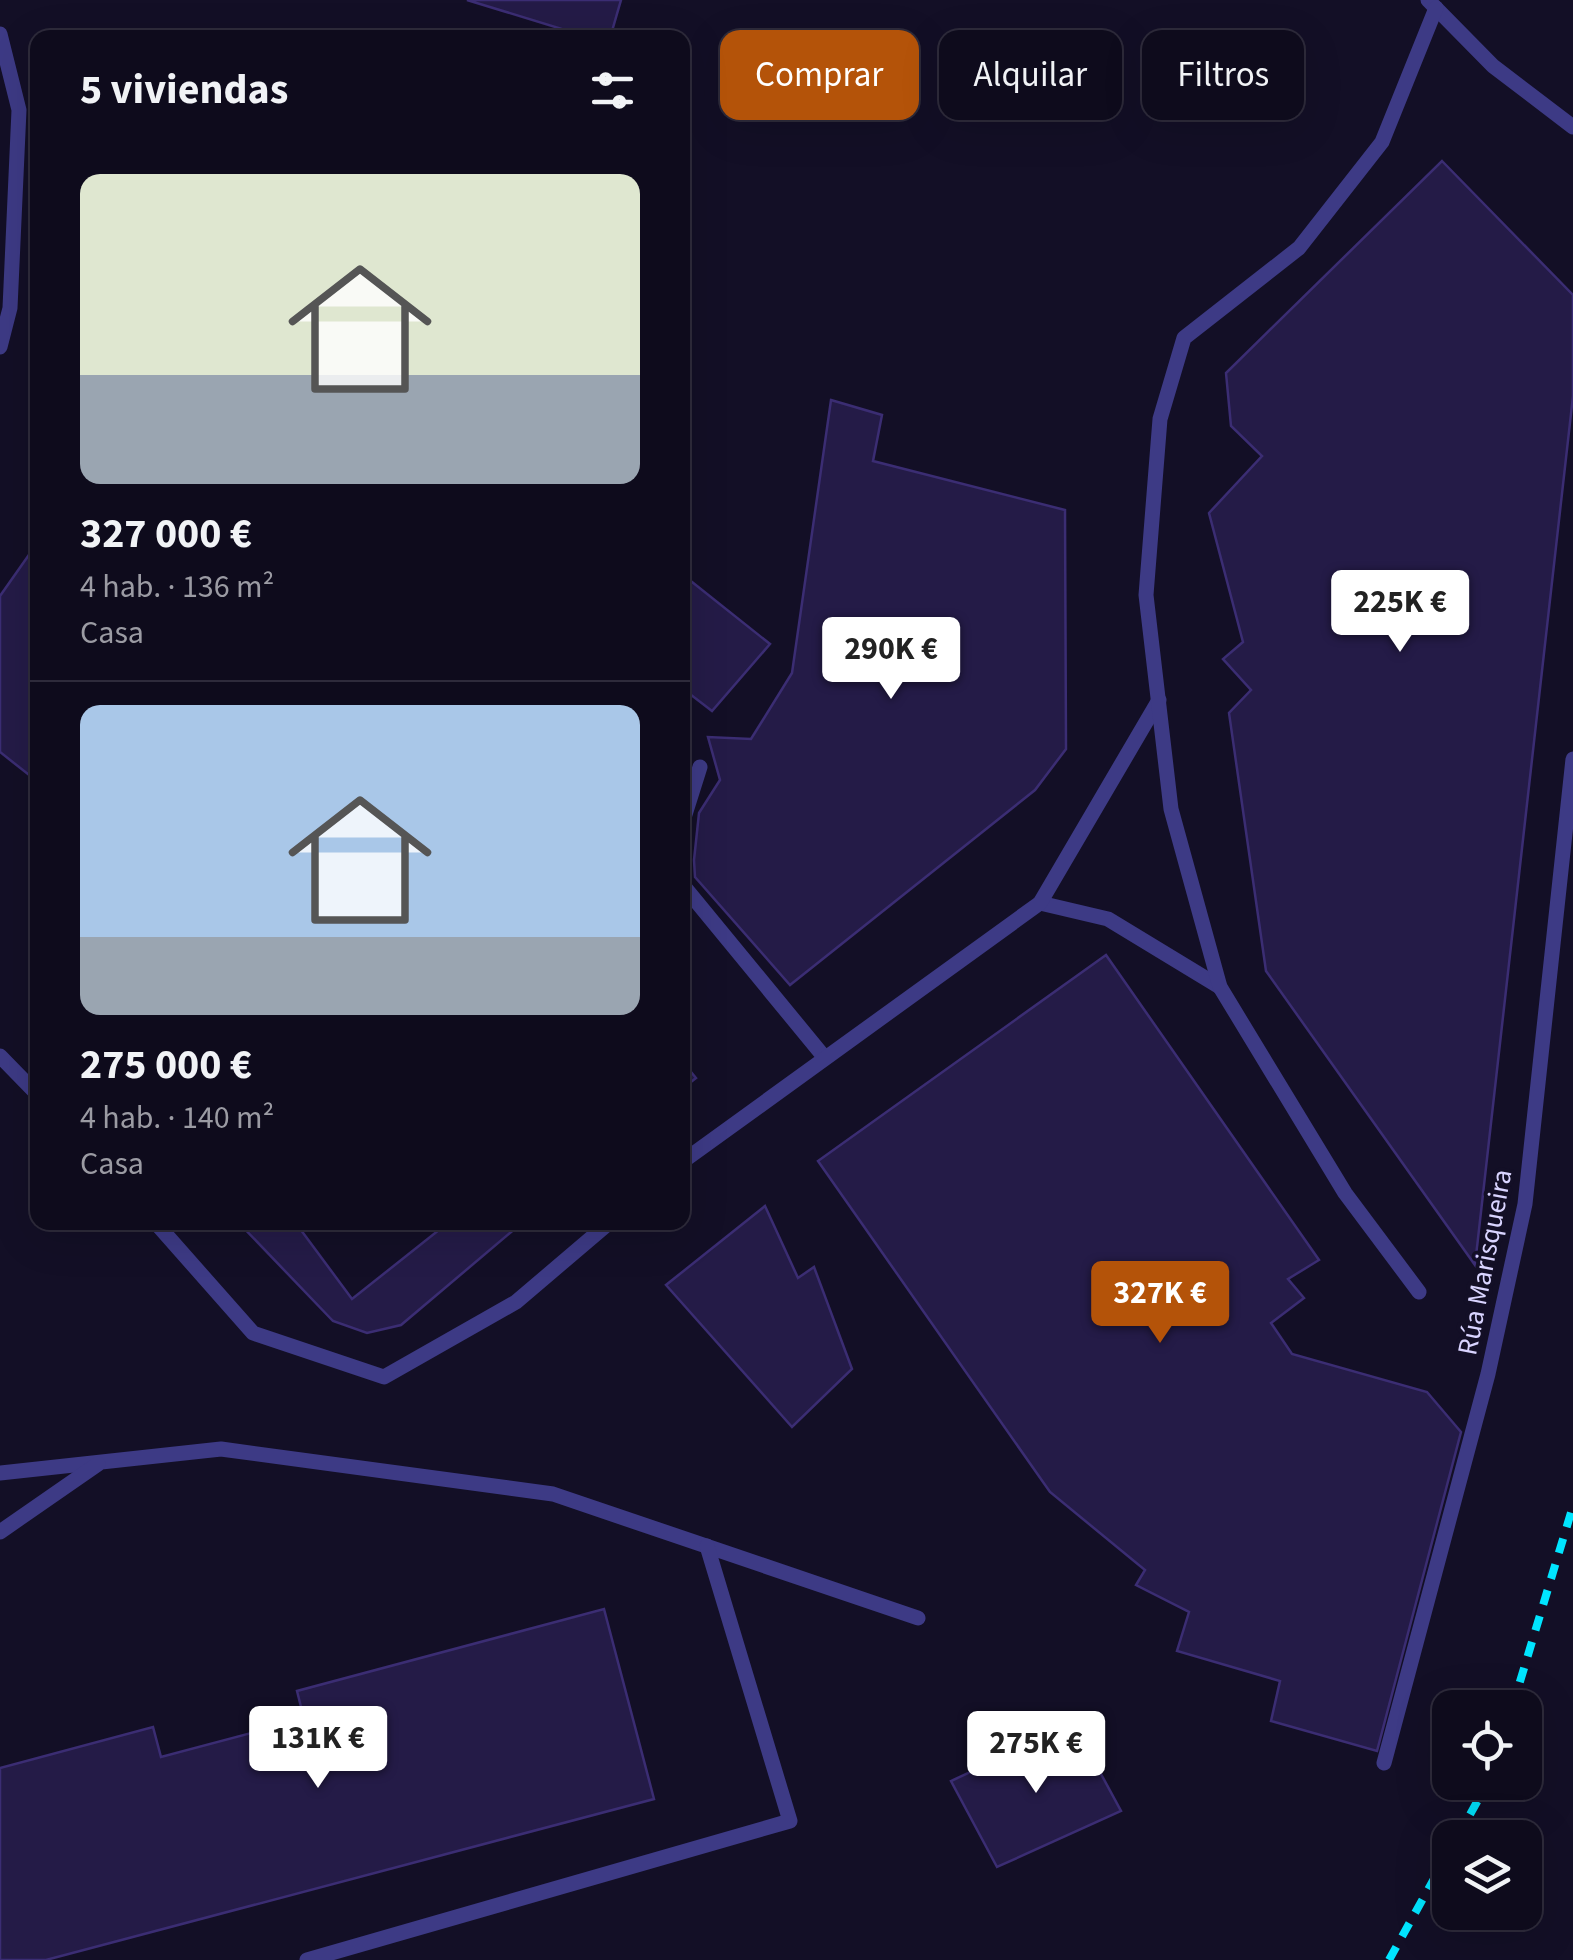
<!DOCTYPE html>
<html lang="es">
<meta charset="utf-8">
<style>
body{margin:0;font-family:"Source Sans 3",sans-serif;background:#171425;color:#f1f3f6;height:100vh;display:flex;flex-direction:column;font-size:38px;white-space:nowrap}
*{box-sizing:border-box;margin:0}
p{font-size:32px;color:#9b9ba3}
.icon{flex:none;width:55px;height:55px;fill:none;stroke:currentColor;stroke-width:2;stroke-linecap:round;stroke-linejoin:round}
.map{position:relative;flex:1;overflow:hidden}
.side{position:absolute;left:30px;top:30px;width:660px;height:1200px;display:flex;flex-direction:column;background:#0e0b1c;border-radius:20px;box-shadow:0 10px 40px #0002,0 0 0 2px #2e2b3b}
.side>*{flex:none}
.guide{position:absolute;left:720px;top:30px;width:702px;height:90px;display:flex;gap:20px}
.buttons{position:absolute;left:1432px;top:1690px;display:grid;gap:20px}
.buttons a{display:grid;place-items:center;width:110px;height:110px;border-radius:20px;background:#0e0b1c;box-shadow:0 10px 40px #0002,0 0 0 2px #2e2b3b;font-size:50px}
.price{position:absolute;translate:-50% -85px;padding:0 22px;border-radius:10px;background:#fff;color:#222;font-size:32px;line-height:65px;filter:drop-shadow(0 2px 5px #0008)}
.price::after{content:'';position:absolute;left:50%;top:60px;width:30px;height:22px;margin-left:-15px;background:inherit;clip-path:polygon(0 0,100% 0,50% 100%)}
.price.selected{background:#b45309;color:#fff}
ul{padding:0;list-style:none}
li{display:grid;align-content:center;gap:20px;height:530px;padding:0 50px}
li+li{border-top:2px solid #2e2b3b}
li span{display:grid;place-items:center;height:310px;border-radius:20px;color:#555}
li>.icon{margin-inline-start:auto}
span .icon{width:180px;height:180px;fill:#fffc;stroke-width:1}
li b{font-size:42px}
h2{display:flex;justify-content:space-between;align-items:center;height:120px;padding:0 50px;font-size:42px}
.tag{padding:0 35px;border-radius:20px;background:#0e0b1c;box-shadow:0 10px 40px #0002,0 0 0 2px #2e2b3b;font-size:35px;line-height:90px}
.tag.selected{background:#b45309;color:#fff}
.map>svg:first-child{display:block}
</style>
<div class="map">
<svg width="1573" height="1960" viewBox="0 0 1573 1960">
<rect width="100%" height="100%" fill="#130f26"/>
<!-- building -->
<g fill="#241b47" stroke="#3b2d73" stroke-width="2.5">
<polygon points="467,0 621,0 610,38 591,38"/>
<polygon points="1442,161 1573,295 1573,396 1475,1265 1266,971 1229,713 1251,690 1223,659 1243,642 1209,513 1262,456 1231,426 1226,373"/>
<polygon points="831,400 882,415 873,461 1065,510 1066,749 1035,790 790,985 695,877 694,860 699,813 720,780 708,737 751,739 792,673"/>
<polygon points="38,542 38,782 0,752 0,596"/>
<polygon points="682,574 770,644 712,711 682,688"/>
<polygon points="1106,955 1319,1260 1288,1279 1304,1298 1271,1323 1292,1354 1427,1392 1461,1432 1377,1751 1271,1721 1280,1681 1177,1651 1189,1612 1136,1585 1145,1570 1050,1492 818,1161"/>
<polygon points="682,1061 696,1078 682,1089"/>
<polygon points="765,1206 798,1278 814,1267 852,1369 792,1427 666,1285"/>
<polygon points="238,1222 295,1222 352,1299 449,1222 523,1222 401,1325 367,1333 333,1321"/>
<polygon points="604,1609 654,1799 46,1960 0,1960 0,1768 153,1727 161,1757 304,1719 297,1691"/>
<polygon points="1074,1724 1121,1811 997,1867 951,1781"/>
</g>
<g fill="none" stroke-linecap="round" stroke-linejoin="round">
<!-- lane -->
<g stroke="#3d3a85" stroke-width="15">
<polyline points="1428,0 1493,66 1573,127"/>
<polyline points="0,34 19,110 10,308 0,347"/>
<polyline points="682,824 700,767"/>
<polyline points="682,884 825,1058"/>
<polyline points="1040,903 1108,919 1220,987"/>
<polyline points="0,1056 38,1095"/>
<polyline points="682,1162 1040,903 1159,700"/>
<polyline points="155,1222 253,1333 384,1377 516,1302 610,1222"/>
<polyline points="1419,1292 1345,1193 1220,987 1171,809 1146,595 1160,419 1184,338 1299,248 1382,142 1436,8"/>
<polyline points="0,1473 221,1449 553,1494 918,1618"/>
<polyline points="0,1532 98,1464"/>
<polyline points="1384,1763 1488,1374 1525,1204 1573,759"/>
<polyline points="307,1960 790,1821 707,1546"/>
</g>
<!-- rail -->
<g stroke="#00e5ff" stroke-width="8" stroke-dasharray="15 12" stroke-linecap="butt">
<polyline points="1512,1708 1573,1506"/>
<polyline points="1457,1838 1488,1782"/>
<polyline points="1389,1960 1450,1850"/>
</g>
</g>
<g text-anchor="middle" stroke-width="8" stroke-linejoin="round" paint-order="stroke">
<!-- street labels -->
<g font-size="28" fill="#d9d4ff" stroke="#130f26">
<text transform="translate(1484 1262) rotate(-79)" y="10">Rúa Marisqueira</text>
</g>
</g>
</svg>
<div class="buttons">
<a><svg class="icon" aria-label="locate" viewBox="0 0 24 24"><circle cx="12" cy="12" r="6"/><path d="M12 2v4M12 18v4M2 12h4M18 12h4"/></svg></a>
<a><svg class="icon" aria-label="layers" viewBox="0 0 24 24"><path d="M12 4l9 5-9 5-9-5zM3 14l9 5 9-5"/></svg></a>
</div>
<b class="price" style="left:1400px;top:655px">225K €</b>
<b class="price" style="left:891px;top:702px">290K €</b>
<b class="price selected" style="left:1160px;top:1346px">327K €</b>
<b class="price" style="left:318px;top:1791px">131K €</b>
<b class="price" style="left:1036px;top:1796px">275K €</b>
<div class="guide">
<a class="tag selected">Comprar</a>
<a class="tag">Alquilar</a>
<a class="tag">Filtros</a>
</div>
<section class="side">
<h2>5 viviendas<svg class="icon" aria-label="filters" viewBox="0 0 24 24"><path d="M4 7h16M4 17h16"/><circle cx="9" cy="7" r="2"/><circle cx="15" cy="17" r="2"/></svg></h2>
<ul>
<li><span style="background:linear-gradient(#dfe7d0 65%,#9aa5b1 0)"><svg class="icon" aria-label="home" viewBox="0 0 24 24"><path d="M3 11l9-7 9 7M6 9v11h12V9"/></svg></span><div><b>327 000 €</b><p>4 hab. · 136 m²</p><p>Casa</p></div></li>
<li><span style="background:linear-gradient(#a9c7e8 75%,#9aa5b1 0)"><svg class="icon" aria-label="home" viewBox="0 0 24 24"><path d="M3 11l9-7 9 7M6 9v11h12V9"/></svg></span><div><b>275 000 €</b><p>4 hab. · 140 m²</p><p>Casa</p></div></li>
</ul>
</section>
</div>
